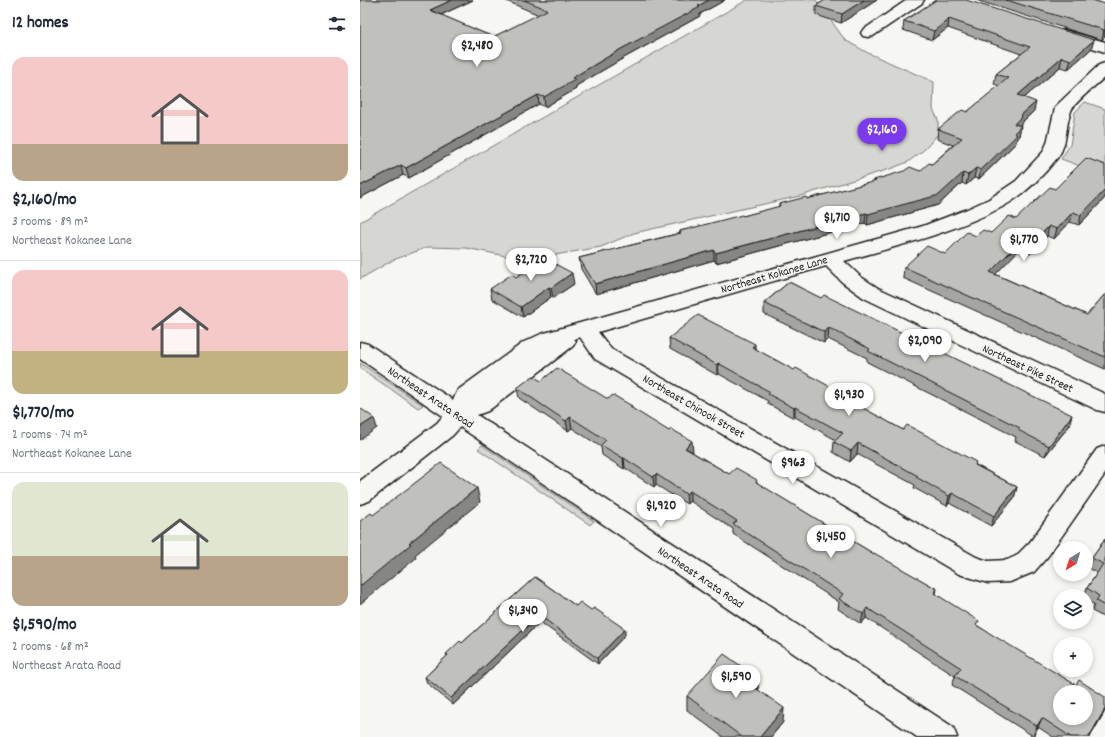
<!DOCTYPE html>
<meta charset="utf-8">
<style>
body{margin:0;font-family:Dekko,sans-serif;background:#f6f6f7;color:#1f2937;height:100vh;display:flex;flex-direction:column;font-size:15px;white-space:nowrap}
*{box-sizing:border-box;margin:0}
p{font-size:13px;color:#747a83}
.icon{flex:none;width:22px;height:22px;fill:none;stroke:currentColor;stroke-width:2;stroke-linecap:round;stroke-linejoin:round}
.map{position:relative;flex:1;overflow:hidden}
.details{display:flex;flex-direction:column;background:#fff;width:360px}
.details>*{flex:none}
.needle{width:26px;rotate:218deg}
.buttons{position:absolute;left:693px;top:541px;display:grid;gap:8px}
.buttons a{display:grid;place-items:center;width:40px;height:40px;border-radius:50%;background:#fff;box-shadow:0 2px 6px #0003;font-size:20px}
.price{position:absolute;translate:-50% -34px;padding:0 9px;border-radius:14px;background:#fff;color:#222;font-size:13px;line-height:26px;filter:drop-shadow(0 1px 2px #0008)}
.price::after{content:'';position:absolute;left:50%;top:24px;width:12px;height:9px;margin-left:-6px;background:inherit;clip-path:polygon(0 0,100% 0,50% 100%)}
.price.active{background:#7c3aed;color:#fff}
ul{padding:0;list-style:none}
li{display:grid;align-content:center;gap:8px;height:212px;padding:0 12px}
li+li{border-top:1px solid #e0e1e3}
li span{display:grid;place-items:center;height:124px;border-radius:12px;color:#555}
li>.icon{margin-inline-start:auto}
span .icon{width:72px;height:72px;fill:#fffc;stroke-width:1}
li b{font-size:17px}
h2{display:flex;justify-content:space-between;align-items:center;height:48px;padding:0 12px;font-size:17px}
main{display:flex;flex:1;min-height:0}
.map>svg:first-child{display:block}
</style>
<main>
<section class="details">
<h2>12 homes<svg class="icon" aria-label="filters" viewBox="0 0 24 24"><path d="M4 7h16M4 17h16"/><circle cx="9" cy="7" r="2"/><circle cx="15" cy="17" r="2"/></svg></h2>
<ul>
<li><span style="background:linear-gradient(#f6c9c9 70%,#b9a48a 0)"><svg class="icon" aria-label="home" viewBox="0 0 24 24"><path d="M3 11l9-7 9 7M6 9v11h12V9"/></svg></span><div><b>$2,160/mo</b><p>3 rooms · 89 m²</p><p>Northeast Kokanee Lane</p></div></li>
<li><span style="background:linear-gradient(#f6c9c9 65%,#c2b280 0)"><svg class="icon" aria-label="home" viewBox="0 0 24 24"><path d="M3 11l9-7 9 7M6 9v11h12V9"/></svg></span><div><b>$1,770/mo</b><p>2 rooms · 74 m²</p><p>Northeast Kokanee Lane</p></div></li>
<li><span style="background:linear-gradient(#dfe7d0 60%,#b9a48a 0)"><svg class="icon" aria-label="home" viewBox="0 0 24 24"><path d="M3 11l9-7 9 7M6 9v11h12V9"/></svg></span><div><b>$1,590/mo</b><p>2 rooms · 68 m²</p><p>Northeast Arata Road</p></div></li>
</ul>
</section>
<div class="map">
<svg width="745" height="737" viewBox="0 0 745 737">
<rect width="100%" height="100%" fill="#f6f6f2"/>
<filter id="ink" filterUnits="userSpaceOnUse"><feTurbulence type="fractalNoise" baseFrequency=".025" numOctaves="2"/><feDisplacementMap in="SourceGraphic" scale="8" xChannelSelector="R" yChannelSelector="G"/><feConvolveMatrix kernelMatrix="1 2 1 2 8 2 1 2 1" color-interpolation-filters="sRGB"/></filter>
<g filter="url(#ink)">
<!-- green -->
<g fill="#d6d6d2" stroke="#797977">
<polygon points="387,0 456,0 485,40 508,53 574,82 573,109 578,120 578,134 565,149 548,162 530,169 440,196 274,233 241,247 166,260 106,248 68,247 33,260 0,279 0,222"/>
<polygon points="725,102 745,109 745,175 701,159 710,145 715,112"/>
<polygon points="0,363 63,405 58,408 0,368"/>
<polygon points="122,445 234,521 230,525 118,449"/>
</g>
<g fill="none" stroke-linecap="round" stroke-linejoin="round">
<!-- minor casing -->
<g stroke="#1c1c1c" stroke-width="3">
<g id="minor">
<polygon points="547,0 564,0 562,3 513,36 508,37 503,36 501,33 503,30"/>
<polygon points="704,30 745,42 745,52 699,37 697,34 699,31"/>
<path d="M 745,63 L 745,77 C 738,83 713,104 711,111 C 705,126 708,143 698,157 C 683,176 663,196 642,207 C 593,233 537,246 484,261 L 501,277 L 518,288 L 745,394 L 745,412 L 737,410 L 504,298 L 482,282 L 466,266 L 238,332 L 251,349 L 616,557 L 628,561 L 647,560 L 656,556 L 670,542 L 737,449 L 745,446 L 745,474 L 688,556 L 674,572 L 650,582 L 628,583 L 599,574 L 235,359 L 220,337 L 214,339 L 216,341 L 213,346 L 128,411 L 117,415 L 593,727 L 597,737 L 557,737 L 100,427 L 93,435 L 9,501 L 0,504 L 0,481 L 77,423 L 83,416 L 0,359 L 0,342 L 8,344 L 93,400 L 98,390 L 164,342 L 181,334 L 563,226 L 605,210 L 629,199 L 656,181 L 683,152 L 687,143 L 695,108 L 697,105 L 739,65 Z"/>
</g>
</g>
<!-- minor -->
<use href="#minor" fill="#f6f6f2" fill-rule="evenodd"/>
</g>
<!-- wall -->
<g fill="#a5a5a3" stroke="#1c1c1c">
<polygon points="0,0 113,0 81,15 133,37 179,15 144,0 365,0 340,14 340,16 262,59 216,86 216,89 185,107 179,104 49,178 43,175 0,198"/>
<polygon points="465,0 517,0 481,23 456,15 456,6"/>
<polygon points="576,0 734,40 731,49 708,69 700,67 664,98 674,111 661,123 659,136 657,138 655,144 619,179 614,178 606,185 602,183 578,205 507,225 505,223 356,263 354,260 236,294 221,269 219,258 320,233 320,231 383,216 419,207 419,204 447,199 514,182 514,180 560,171 572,164 593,145 577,139 578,129 607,112 639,86 634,84 636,74 661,54 588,28 572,40 543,30 544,21"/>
<polygon points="616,0 732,0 745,4 745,37 742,40"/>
<polygon points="695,189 745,198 719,225 710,222 694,239 687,236 670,254 659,250 635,274 727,315 745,294 745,369 543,278 544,267 585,254 616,236 631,233 656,219"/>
<polygon points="156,277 214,284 193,298 191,297 163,317 132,299 130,289"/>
<polygon points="429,282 709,426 685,456 655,441 656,437 507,362 507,358 468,339 464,343 404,314 404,303"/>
<polygon points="309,338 395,349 543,430 616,465 657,487 654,498 631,526 589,503 587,506 554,488 555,485 497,454 490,462 473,452 474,442 476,440 435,417 434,418 408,404 408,401 359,374 357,375 310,349"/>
<polygon points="181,381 272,406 272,409 332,452 369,474 397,483 514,554 577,589 576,594 618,626 745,711 730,737 693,737 678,727 673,736 592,685 595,676 506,618 501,624 478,609 479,602 373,534 373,529 330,501 327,504 296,485 294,487 265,468 264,469 242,455 241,447 212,428 208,431 159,398 157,388"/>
<polygon points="745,539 745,618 732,611 734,605 726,600 726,596 724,596 727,588 737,573 728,568 732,558"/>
<polygon points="175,577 216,606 265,635 238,664 180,622 93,705 67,683 65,677 87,656 86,654 102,643"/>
<polygon points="398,678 398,690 423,722 411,737 363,737 327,710 327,696"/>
</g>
<!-- shaded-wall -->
<g fill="#868684" stroke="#1c1c1c">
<polygon points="92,0 113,0 72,19 70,10"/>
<polygon points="349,0 365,0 340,14 340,16 262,59 216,86 216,89 185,107 184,97 212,78 261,49"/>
<polygon points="504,0 517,0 481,23 482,14"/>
<polygon points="589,19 588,28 572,40 574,31"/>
<polygon points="744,30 745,30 745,37 742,40"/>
<polygon points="734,40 731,49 708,69 711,60"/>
<polygon points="702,57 700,67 656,105 658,95"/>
<polygon points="178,95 179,104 49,178 46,168"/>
<polygon points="676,102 674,111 661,123 660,126 654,124 660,116"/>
<polygon points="661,126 659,136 657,138 655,144 619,179 621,170 654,133"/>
<polygon points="41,165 43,175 0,198 0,186"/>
<polygon points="616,168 614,178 606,185 608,175"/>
<polygon points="603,173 602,183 578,205 507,225 508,214"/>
<polygon points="745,185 745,198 719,225 721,215"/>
<polygon points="713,212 710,222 694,239 697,229"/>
<polygon points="506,213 505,223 356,263 356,253"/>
<polygon points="689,226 687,236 670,254 672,244"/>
<polygon points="662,240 659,250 628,282 630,272"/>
<polygon points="354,250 354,260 236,294 235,284"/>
<polygon points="212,273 214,284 193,298 191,288"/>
<polygon points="189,287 191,297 163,317 161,307"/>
<polygon points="469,328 468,339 464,343 464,332"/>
<polygon points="395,344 395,355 392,347"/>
<polygon points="358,363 359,374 357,375 357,365"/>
<polygon points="435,407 435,417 434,418 434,408"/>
<polygon points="712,415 709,426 685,456 689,446"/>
<polygon points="210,417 212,428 208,431 206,421"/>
<polygon points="14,418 17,428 0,440 0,427"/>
<polygon points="332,441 333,452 325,448"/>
<polygon points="498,443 497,454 490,462 491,451"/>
<polygon points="263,458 264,458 265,468 264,469"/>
<polygon points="296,474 296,485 294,487 293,477"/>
<polygon points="657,487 654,498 631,526 634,516"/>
<polygon points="117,488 120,502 55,555 56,558 0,604 0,586 49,543"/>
<polygon points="330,491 330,501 327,504 326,494"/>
<polygon points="592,493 589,503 587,506 589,496"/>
<polygon points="507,608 506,618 501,624 503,614"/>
<polygon points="179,615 180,622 93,705 91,698"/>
<polygon points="265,629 265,635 238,664 237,658"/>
<polygon points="398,678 398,692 391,685"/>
<polygon points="424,708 423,722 411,737 400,737"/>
<polygon points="745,709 745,711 730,737 729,737"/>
<polygon points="682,718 678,727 673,736 677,726"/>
</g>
<!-- building -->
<g fill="#c0c0bd" stroke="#1c1c1c" fill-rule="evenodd">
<polygon points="0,0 92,0 70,10 133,37 187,10 186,9 164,0 349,0 338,6 340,7 261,49 212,78 215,80 184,97 178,95 46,168 41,165 0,186"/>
<polygon points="465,0 504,0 482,14 456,6"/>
<polygon points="576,0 606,0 734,40 711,60 702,57 658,95 676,102 660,116 662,116 654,124 661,126 654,133 657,135 621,170 616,168 608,175 603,173 579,195 508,214 506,213 356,253 354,250 235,284 219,258 321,233 320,231 382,215 383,216 420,206 419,204 446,197 447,199 516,181 514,180 544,171 550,167 560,171 569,163 572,164 602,138 578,129 602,110 607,112 648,78 636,74 670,47 589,19 574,31 544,21"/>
<polygon points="646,0 732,0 745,4 745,30 744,30"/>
<polygon points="726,158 745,165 745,185 744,186 745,187 745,190 721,215 713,212 697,229 689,226 672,244 662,240 630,272 727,315 745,294 745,357 544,267 567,246 585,254 607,232 616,236 623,230 631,233 649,216 656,219 690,187 695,189"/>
<polygon points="184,258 212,273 191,288 189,287 161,307 130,289 152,274 156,277"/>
<polygon points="429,282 461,298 464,295 712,415 689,446 658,430 660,428 508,351 510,349 469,328 464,332 404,303"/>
<polygon points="338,315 395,344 392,347 434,370 436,368 498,402 496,404 543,430 547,425 616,462 615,465 657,487 634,516 592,493 589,496 556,477 558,476 498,443 491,451 474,442 483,433 435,407 434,408 408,394 410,392 358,363 357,365 309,338"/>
<path d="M 197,368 L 248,399 L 253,395 L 272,406 L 270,407 L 309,431 L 311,429 L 332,441 L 325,448 L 369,474 L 376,468 L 397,480 L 396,482 L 514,554 L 514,553 L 577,589 L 574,593 L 619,621 L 616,625 L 716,685 L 719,680 L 745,697 L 745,709 L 729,737 L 711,737 L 682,718 L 677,726 L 595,676 L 601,668 L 507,608 L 503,614 L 479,599 L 483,594 L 373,524 L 377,521 L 330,491 L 326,494 L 296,474 L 293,477 L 264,458 L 263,458 L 241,445 L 246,440 L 210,417 L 206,421 L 157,388 L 173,376 L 181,381 ZM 700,692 L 726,692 L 726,718 L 700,718 Z"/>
<polygon points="0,408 14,418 0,427"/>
<polygon points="81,463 117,488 49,543 51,544 0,586 0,521 11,513 13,515"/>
<polygon points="745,539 745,606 736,601 739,596 727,588 743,564 732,558"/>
<polygon points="175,577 216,606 220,602 231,610 234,608 265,629 237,658 179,615 91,698 65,677 88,655 86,654 100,641 102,643"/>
<polygon points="364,654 398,678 391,685 424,708 400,737 382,737 327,696"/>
</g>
</g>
<g text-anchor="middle" stroke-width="3" stroke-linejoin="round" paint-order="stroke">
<!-- street labels -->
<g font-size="12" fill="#1c1c1c" stroke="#f6f6f2">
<text transform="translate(414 274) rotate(-16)" y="4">Northeast Kokanee Lane</text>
<text transform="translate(668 368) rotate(25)" y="4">Northeast Pike Street</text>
<text transform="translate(71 397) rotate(34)" y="4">Northeast Arata Road</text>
<text transform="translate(334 406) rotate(30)" y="4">Northeast Chinook Street</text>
<text transform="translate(341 577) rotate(34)" y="4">Northeast Arata Road</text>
</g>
</g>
</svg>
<div class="buttons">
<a><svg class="needle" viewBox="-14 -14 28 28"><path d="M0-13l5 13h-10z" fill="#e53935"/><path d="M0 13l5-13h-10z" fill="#747a83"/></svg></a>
<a><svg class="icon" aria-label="layers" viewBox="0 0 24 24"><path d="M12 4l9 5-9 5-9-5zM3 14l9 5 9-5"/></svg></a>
<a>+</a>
<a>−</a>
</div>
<b class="price" style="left:117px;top:68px">$2,480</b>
<b class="price active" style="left:522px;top:152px">$2,160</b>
<b class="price" style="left:477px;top:240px">$1,710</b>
<b class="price" style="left:664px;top:262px">$1,770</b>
<b class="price" style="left:171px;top:282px">$2,720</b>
<b class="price" style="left:565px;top:363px">$2,090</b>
<b class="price" style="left:489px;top:417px">$1,930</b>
<b class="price" style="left:433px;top:485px">$963</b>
<b class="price" style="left:301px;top:528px">$1,920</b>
<b class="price" style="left:471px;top:559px">$1,450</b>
<b class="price" style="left:163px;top:633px">$1,340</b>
<b class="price" style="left:376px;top:699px">$1,590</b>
</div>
</main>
